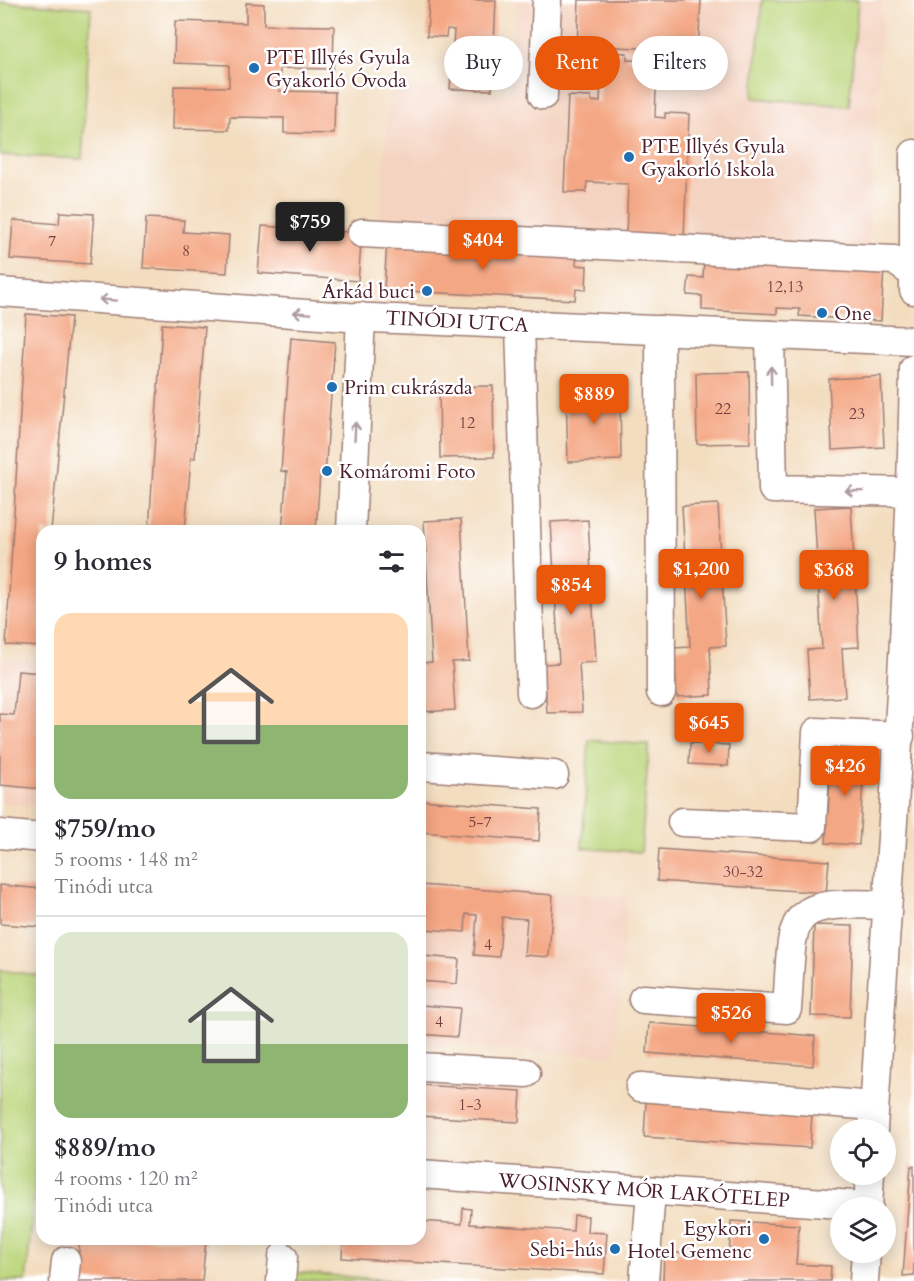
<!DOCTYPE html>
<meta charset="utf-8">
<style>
body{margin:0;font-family:Cardo,serif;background:#f2f2f3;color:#2b2b33;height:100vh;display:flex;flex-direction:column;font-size:22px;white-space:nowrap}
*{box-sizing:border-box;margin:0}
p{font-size:20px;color:#7c7c81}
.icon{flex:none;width:33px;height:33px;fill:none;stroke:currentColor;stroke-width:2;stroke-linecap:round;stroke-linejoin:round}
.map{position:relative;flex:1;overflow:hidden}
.panel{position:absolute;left:36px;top:525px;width:390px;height:720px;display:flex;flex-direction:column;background:#fff;border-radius:18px;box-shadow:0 3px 15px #0003}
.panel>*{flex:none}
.top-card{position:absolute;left:444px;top:36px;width:380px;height:54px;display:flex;gap:12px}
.buttons{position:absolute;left:830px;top:1119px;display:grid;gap:12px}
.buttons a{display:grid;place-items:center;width:66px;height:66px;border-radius:50%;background:#fff;box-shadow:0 3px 15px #0003;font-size:30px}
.price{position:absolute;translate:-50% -51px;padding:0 14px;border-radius:6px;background:#ea580c;color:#fff;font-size:20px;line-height:39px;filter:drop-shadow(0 2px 3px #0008)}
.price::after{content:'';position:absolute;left:50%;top:36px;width:18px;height:14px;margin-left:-9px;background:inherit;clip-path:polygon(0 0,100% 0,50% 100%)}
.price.selected{background:#222;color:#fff}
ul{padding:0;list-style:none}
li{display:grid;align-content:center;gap:12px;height:318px;padding:0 18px}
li+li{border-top:2px solid #e1e1e2}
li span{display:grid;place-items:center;height:186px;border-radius:18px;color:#555}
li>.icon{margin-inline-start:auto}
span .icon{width:108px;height:108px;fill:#fffc;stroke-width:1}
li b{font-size:26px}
h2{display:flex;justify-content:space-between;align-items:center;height:72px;padding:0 18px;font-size:26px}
.pill{padding:0 21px;border-radius:27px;background:#fff;box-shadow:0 3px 15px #0003;font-size:21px;line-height:54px}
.pill.selected{background:#ea580c;color:#fff}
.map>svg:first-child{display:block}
</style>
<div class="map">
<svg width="914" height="1281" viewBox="0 0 914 1281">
<rect width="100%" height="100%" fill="#fff"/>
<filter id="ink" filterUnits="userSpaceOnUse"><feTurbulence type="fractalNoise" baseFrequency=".0167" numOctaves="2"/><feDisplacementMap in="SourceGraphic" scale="12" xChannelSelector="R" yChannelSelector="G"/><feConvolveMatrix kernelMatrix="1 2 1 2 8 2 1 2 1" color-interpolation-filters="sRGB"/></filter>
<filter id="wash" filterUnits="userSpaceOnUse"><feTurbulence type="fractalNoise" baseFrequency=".008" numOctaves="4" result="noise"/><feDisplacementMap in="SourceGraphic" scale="24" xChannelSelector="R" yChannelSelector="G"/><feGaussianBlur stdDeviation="1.35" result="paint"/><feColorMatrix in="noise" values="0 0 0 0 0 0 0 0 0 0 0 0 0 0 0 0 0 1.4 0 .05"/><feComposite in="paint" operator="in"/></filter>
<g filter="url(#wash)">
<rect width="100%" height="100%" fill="#f3ddbf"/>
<!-- built -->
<g fill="#f4d3c0">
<polygon points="515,0 883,0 868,251 380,220 389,87 509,94"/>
<polygon points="2,659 42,662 42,807 0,803"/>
<polygon points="420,882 627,897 615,1057 420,1043"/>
</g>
<!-- green -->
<g fill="#bcd67b" stroke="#837a53" stroke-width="1.5">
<polygon points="762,0 858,0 849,106 753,98"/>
<polygon points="0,2 91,8 82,159 0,155"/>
<polygon points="589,740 649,745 641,852 582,848"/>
<polygon points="0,970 42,976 42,1121 26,1281 0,1281"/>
<polygon points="292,1272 401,1281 291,1281"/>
</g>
<g id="blocks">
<!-- building -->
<g fill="#f4a784">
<polygon points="429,0 496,0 492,90 450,89 454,30 447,29 446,37 427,36"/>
<polygon points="579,0 701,0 698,51 577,45"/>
<polygon points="246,3 264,4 264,25 334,26 333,69 280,68 279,91 335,92 334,134 284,133 284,118 230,117 229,130 173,129 174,86 229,87 229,65 174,63 175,21 246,23"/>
<polygon points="602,52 627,53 627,60 657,61 655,117 665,118 665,113 689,114 684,238 626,235 628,184 587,182 586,192 564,192 568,96 591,97 591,101 600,102"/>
<polygon points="60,212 94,214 90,264 10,259 13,220 59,224"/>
<polygon points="146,218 184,220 183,232 229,235 227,273 143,268"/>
<polygon points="262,226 362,233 358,281 258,273"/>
<polygon points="387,241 577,251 576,265 587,266 586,290 576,289 575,300 384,290"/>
<polygon points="704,258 884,267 881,321 799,316 800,309 777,308 777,314 702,310 702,296 687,295 689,277 703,278"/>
<polygon points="26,314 71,317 51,531 42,531 42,647 6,645"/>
<polygon points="162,324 205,327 195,458 191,458 185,531 149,531"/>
<polygon points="291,338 335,342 325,475 320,474 316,531 282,531 287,472 281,471"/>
<polygon points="749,372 750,443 697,444 696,373"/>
<polygon points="881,376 884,447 832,450 829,379"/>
<polygon points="493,386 494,457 440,458 439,387"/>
<polygon points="620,388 621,460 568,462 566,390"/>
<polygon points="718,504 726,646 710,647 712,695 677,697 674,648 690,647 682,506"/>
<polygon points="851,506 859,647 842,648 845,697 810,699 807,650 822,649 814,508"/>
<polygon points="461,519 469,661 452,662 455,710 420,712 420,663 432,662 424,521"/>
<polygon points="588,520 596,662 579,663 582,712 547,713 544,664 559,663 551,522"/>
<polygon points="18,671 42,673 42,789 0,785 0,714 14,715"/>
<polygon points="690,743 729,745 728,766 689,764"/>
<polygon points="832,749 865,751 859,845 826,843 827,825 822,825 823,812 828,813 830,778 825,778 825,765 831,766"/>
<polygon points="420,800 541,809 539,841 420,832"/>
<polygon points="659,849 829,861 826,893 657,881"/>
<polygon points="0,885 42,889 42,927 0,924"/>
<polygon points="420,885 553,895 549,957 524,955 527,919 502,917 499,957 474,955 477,915 466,914 465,932 424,929 422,956 459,959 457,984 420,981"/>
<polygon points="814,925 853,926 850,1017 811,1016"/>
<polygon points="420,1005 460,1008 457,1037 420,1034"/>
<polygon points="649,1023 815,1036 813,1066 647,1053"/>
<polygon points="420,1085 521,1091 519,1122 420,1116"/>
<polygon points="646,1102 812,1113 810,1148 644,1137"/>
<polygon points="911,1166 914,1166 914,1275 903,1276"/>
<polygon points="463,1208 471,1209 470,1224 573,1231 574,1215 588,1216 587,1232 607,1233 604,1274 342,1258 343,1239 420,1239 420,1221 462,1224"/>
<polygon points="731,1221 799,1225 796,1264 831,1266 830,1281 663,1281 664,1252 729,1256"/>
<polygon points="80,1239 206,1239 202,1281 76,1281"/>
</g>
</g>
</g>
<g filter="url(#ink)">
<use href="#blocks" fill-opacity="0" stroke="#9e7e75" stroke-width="1.5"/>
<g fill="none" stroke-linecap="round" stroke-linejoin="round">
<!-- minor casing -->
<g stroke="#9e7e75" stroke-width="31">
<g id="minor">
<polyline points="543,95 547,0"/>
<polyline points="362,233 894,260 914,274"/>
<polyline points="914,290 914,154"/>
<polyline points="0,292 348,317 914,341"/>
<polyline points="520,325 531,693"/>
<polyline points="660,330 661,692"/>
<polyline points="770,335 773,489 912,492"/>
<polyline points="351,531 361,317"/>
<polyline points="420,766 554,775"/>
<polyline points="682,822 812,827 817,732 900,736"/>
<polyline points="0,834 42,838"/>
<path d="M 643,999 L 787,1009 C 794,915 781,900 886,905"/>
<polyline points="420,1067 526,1073"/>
<polyline points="640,1087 874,1106"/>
<path d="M 873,1130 C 888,876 910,623 914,369"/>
<polyline points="420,1174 868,1206"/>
<polyline points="868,1208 870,1174"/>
<polyline points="64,1281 66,1261"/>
<polyline points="281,1281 283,1257"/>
<polyline points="644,1281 651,1192"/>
<polyline points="864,1281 866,1252"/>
</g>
</g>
<!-- minor -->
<use href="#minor" stroke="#fff" stroke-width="28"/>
</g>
<!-- one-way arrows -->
<defs><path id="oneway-shaft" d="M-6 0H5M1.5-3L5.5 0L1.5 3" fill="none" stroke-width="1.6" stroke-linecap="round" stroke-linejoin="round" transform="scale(1.5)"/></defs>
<g stroke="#ae9aa0">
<use href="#oneway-shaft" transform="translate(108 300) rotate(-176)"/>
<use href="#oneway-shaft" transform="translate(302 313) rotate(-176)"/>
<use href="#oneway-shaft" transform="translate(771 375) rotate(-91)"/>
<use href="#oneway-shaft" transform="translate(355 431) rotate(-87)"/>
<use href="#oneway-shaft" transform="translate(854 491) rotate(-179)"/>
</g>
</g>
<!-- markers -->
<g fill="#1f6fb2" stroke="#fff" stroke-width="2">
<circle cx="254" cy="68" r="6"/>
<circle cx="629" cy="157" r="6"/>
<circle cx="427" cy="291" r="6"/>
<circle cx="822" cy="313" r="6"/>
<circle cx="332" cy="387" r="6"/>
<circle cx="327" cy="471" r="6"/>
<circle cx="764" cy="1239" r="6"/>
<circle cx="615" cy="1249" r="6"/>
</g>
<g text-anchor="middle" stroke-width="5" stroke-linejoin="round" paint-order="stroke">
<!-- number labels -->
<g font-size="16" fill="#744141">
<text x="52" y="246">7</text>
<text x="186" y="256">8</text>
<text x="785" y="292">12,13</text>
<text x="723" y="414">22</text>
<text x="857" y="419">23</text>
<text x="467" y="428">12</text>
<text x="480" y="827">5-7</text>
<text x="743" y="877">30-32</text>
<text x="488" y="950">4</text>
<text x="439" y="1027">4</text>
<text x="470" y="1110">1-3</text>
</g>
<!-- poi labels -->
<g font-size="20" fill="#4a1f2b" stroke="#fff" text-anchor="start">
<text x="266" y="64">PTE Illyés Gyula<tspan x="266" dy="23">Gyakorló Óvoda</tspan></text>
<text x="641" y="153">PTE Illyés Gyula<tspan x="641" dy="23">Gyakorló Iskola</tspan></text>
<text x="415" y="298" text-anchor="end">Árkád buci</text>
<text x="834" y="320">One</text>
<text x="344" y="394">Prim cukrászda</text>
<text x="339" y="478">Komáromi Foto</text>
<text x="752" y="1235" text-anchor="end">Egykori<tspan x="752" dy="23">Hotel Gemenc</tspan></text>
<text x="603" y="1256" text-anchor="end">Sebi-hús</text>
</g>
<!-- street labels -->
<g font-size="20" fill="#4a1f2b" stroke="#fff">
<text transform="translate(457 321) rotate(3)" y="7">TINÓDI UTCA</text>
<text transform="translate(644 1190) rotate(4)" y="7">WOSINSKY MÓR LAKÓTELEP</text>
</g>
</g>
</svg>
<div class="buttons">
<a><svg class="icon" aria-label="locate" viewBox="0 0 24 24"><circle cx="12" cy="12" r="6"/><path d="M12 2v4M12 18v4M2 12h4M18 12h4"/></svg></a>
<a><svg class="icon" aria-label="layers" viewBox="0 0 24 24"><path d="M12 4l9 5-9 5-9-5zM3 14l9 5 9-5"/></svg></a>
</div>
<b class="price selected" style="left:310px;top:253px">$759</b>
<b class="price" style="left:483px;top:271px">$404</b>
<b class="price" style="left:594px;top:425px">$889</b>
<b class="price" style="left:701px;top:600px">$1,200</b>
<b class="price" style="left:834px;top:601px">$368</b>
<b class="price" style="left:571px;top:616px">$854</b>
<b class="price" style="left:709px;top:754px">$645</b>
<b class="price" style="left:845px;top:797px">$426</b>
<b class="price" style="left:731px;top:1044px">$526</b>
<div class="top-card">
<a class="pill">Buy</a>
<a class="pill selected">Rent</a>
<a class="pill">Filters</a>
</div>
<section class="panel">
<h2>9 homes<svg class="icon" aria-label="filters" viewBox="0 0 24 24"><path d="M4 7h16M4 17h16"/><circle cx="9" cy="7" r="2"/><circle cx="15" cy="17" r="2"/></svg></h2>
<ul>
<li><span style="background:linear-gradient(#ffd9b3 60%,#8fb573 0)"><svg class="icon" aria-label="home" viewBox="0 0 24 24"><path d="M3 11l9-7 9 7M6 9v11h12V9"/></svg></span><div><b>$759/mo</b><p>5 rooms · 148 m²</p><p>Tinódi utca</p></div></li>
<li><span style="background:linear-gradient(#dfe7d0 60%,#8fb573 0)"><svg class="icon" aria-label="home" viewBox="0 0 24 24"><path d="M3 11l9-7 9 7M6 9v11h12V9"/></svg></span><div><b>$889/mo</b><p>4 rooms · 120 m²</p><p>Tinódi utca</p></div></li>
</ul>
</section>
</div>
